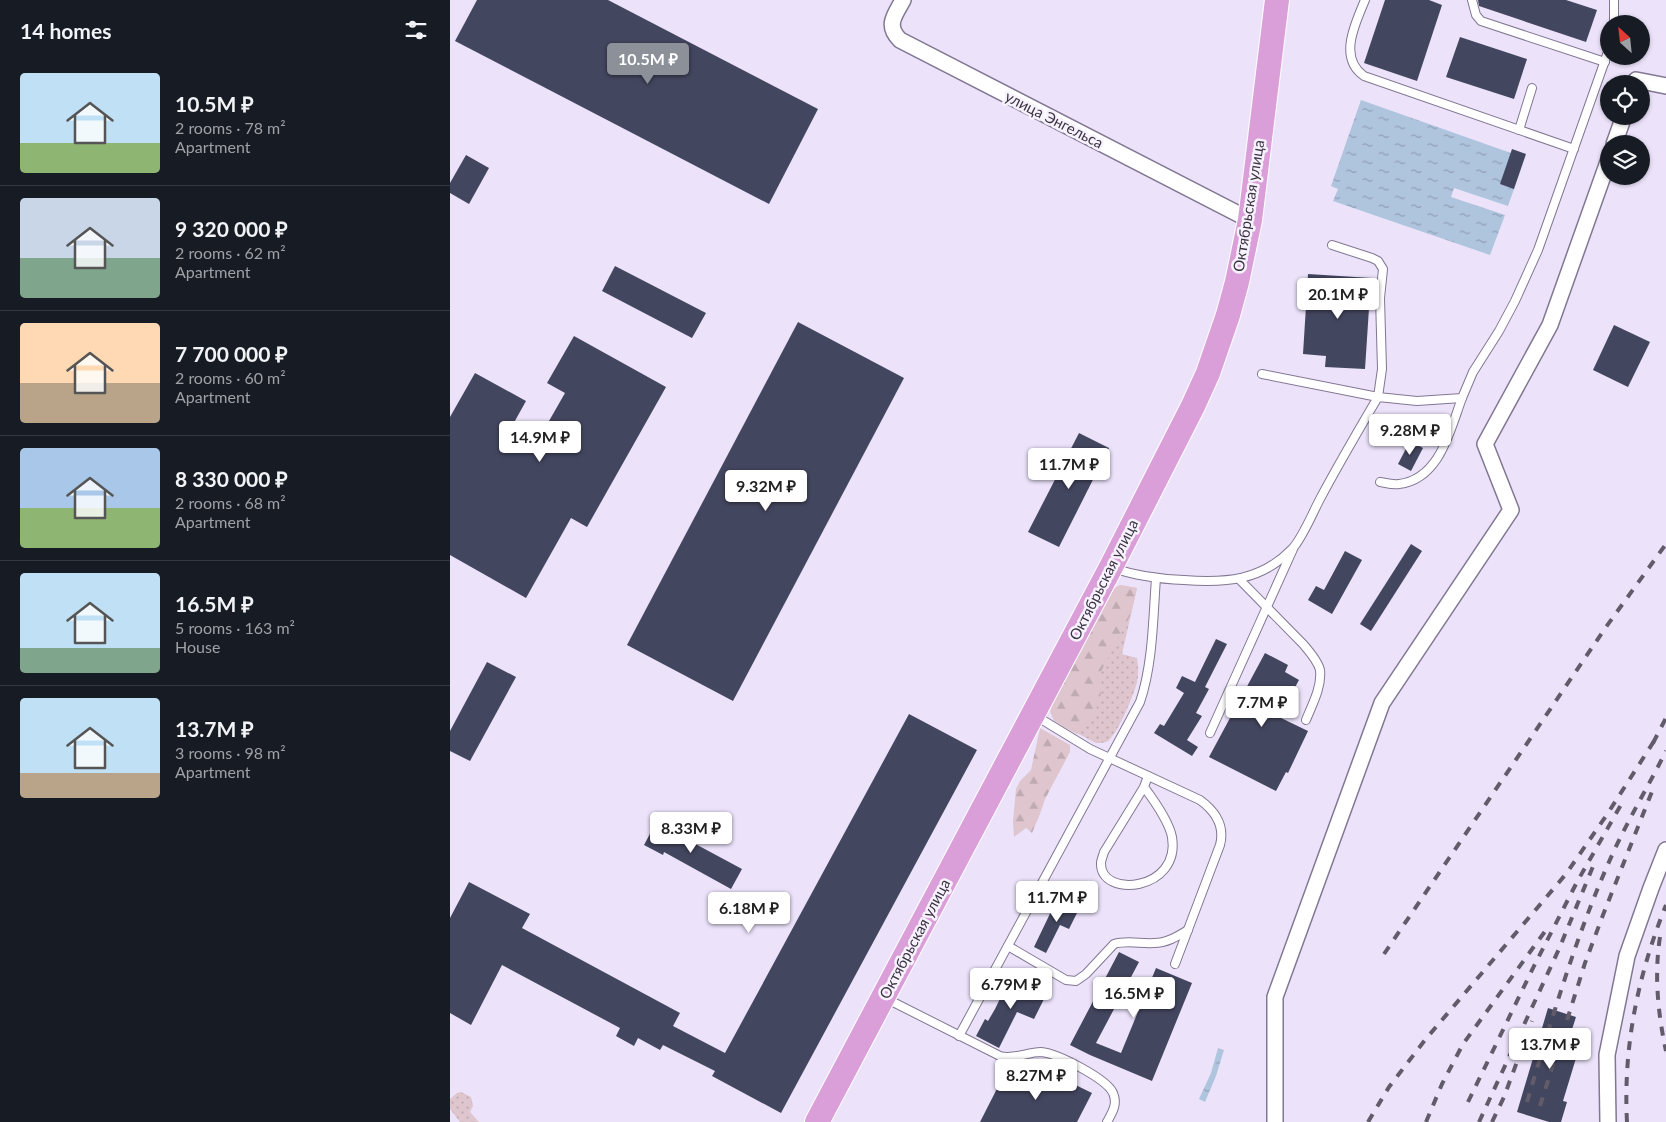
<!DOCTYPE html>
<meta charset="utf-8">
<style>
body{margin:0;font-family:Lato,sans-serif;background:#242831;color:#f1f3f6;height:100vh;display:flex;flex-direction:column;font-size:19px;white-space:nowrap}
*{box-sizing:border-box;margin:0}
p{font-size:16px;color:#9ea1a6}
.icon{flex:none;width:28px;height:28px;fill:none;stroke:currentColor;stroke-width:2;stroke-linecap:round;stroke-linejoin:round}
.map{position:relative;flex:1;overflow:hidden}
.drawer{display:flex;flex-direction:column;background:#171b24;width:450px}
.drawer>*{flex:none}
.needle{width:32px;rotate:333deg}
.controls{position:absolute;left:1150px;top:15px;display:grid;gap:10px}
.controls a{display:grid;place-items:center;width:50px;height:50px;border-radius:50%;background:#171b24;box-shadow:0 1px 4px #0004;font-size:25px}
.price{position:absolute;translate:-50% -42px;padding:0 11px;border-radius:5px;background:#fff;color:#222;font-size:16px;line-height:32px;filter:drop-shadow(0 1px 2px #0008)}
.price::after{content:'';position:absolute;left:50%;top:30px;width:15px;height:11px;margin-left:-8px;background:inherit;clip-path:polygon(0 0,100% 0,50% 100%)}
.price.active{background:#8c9099;color:#fff}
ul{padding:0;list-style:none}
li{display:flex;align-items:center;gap:15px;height:125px;padding:0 20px}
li+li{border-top:1px solid #363941}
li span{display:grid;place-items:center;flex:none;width:140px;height:100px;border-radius:5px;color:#555}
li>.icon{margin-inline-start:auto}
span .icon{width:60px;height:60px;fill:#fffc;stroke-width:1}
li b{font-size:21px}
h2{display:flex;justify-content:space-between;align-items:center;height:60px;padding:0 20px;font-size:21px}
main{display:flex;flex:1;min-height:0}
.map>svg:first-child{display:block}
</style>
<main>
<section class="drawer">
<h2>14 homes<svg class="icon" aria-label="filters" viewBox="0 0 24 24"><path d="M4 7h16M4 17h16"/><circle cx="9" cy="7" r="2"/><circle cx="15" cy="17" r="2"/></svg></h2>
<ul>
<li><span style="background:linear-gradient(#bfe0f5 70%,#8fb573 0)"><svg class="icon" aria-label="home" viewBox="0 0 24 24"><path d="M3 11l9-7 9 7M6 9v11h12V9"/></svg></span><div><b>10.5M ₽</b><p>2 rooms · 78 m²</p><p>Apartment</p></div></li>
<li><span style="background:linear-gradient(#c9d6e8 60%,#7fa58c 0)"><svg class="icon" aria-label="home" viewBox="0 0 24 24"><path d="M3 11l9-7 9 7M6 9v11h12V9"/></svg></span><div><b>9 320 000 ₽</b><p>2 rooms · 62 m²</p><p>Apartment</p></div></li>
<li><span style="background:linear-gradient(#ffd9b3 60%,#b9a48a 0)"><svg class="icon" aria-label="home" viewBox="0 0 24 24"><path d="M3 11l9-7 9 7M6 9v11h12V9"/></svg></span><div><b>7 700 000 ₽</b><p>2 rooms · 60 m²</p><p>Apartment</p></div></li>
<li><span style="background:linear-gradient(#a9c7e8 60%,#8fb573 0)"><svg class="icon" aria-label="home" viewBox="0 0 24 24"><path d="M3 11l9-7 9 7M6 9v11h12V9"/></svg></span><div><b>8 330 000 ₽</b><p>2 rooms · 68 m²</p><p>Apartment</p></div></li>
<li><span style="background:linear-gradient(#bfe0f5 75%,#7fa58c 0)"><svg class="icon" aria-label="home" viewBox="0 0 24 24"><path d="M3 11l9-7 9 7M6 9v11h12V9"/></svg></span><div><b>16.5M ₽</b><p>5 rooms · 163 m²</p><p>House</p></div></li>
<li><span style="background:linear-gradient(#bfe0f5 75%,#b9a48a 0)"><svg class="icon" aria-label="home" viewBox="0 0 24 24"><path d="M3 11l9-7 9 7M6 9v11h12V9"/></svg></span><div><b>13.7M ₽</b><p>3 rooms · 98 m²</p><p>Apartment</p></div></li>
</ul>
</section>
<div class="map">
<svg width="1216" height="1122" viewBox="0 0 1216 1122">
<defs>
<pattern id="grass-dots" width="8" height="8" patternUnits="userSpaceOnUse" patternTransform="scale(1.25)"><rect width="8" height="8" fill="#dec5ce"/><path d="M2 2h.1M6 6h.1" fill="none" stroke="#bfaab2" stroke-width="1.8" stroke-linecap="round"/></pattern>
<pattern id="forest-firs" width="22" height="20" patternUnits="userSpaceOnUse" patternTransform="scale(1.25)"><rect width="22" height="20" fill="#dec5ce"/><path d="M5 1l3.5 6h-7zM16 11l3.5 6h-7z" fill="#bfaab2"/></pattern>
<pattern id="water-ripples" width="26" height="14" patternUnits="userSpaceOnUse" patternTransform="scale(1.25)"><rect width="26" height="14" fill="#afc4dd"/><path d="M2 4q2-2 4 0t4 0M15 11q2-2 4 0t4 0" fill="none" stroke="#8fa0b5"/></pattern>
</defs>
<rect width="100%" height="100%" fill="#ece3fb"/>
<!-- grass -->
<g fill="url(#grass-dots)">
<path d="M 670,585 L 687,588 L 672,654 L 687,658 C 688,666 689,674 687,682 C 684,695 668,733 658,741 C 654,743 650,743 646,743 L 604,721 L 600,711 L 662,590 Z"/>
<polygon points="11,1092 21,1097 23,1106 20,1112 29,1122 10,1122 0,1109 0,1099 7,1093"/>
</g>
<!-- forest -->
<g fill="url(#forest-firs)">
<path d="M 670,585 L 687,588 L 681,614 L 649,675 C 648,682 651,685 651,691 C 651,704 637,727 627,734 C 615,727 597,722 602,705 L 662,590 Z"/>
<polygon points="590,728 620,745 620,752 595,799 590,814 582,833 576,828 564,837 563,821 566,789 570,781 581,770"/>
</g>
<!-- water -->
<g fill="url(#water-ripples)">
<polygon points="911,100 1061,153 1064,189 1058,206 1004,188 1001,197 1055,215 1040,255 883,201 888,189 881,186"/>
<polygon points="768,1048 774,1050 766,1076 755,1102 749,1099 761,1073"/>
</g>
<!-- building -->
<g fill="#43465f">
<polygon points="27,0 158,0 368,109 319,204 5,41"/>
<polygon points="935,0 979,0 992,5 967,81 914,63"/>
<polygon points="1028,0 1116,0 1147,10 1136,42 1029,6"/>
<polygon points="1010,37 1077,59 1064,99 996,77"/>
<polygon points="1062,149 1076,154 1064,189 1050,184"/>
<polygon points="16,155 39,168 19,204 0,193 0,183"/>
<polygon points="165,266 256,313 242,338 152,291"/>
<polygon points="858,274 921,278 915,369 875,367 876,356 853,354"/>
<polygon points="348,322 454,378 283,701 177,645"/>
<polygon points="1164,325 1200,342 1178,387 1143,370"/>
<polygon points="124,336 216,387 137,527 121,518 76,598 0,555 0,417 25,373 76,401 61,428 87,442 115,393 97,383"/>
<polygon points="629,433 659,448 609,547 578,532"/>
<polygon points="960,441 973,448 961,471 948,464"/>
<polygon points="961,544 972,551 921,631 910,624"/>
<polygon points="895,551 912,560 882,614 858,600 866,586 874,590"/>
<polygon points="766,639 777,644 755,687 759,689 746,713 752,716 737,740 748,747 742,756 704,733 710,724 714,726 734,693 726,688 732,676 745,682"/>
<polygon points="815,653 838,665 835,672 849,680 829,717 858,731 838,773 836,772 826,791 759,757"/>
<polygon points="37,662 66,677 20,761 0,751 0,731"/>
<polygon points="459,714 527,750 331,1113 262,1076 265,1071 213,1045 210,1050 188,1038 184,1046 166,1036 170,1028 52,965 21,1025 0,1013 0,918 19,882 80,914 72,928 230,1013 223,1026 275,1053"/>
<polygon points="209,817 228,828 225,833 292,869 281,889 214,852 213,855 194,845"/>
<polygon points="608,897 630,907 619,929 610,925 596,953 584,947"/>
<polygon points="669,952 689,962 646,1043 671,1053 706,968 742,983 702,1081 640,1055 620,1045"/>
<polygon points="561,976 597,993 584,1019 567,1012 549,1048 526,1036 535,1019 538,1021 545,1009"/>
<polygon points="1098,1008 1126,1017 1118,1042 1130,1045 1113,1101 1117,1102 1111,1122 1099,1122 1067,1112"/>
<polygon points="557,1069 591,1086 599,1072 642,1093 627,1122 530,1122"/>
</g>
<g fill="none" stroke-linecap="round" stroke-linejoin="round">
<!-- lane casing -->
<g stroke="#827792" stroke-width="10">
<g id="lane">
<path d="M 915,0 C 905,24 888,58 914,76 L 1124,149"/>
<polyline points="1022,0 1026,15 1031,21 1155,62"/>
<polyline points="1164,24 1164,0"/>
<polyline points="1069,130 1082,88"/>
<polyline points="812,374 928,397 932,369 930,298 933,269 928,261 922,258 882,245"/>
<path d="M 930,482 C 936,483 943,485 949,484 C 990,479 1000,430 1012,398"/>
<path d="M 663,568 C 686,576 709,579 734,580 C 776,583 811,581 842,549 C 852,539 863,512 870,499 C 888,465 908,431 928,397 L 967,401 L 1012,398 L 1023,372 L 1049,331 L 1065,301 L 1088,250 L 1159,49"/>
<path d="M 789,579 L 853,644 C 859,651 868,661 870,670 C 872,687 862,705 856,720"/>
<path d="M 586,716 L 640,749 L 750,800 C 765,811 775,826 770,845 L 725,964"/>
<polyline points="760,733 843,549"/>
<path d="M 694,787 C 703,799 719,822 722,837 C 731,891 650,899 651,863 C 651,860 653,856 654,852 L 694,787 L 698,776"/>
<path d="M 558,946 L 616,980 L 626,981 L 636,974 L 664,944 C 677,940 691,944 704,943 C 717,943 728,936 738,930"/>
<path d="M 435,998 L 550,1056 C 564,1060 577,1052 591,1052 C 607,1053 657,1079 663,1093 C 668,1104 662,1113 657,1122"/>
<path d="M 509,1036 L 690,702 C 703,664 703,618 706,578"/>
</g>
</g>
<!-- street casing -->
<g stroke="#827792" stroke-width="18">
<g id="street">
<path d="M 453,0 C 445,15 435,25 450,40 L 800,220"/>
<polyline points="1185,84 1186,80 1216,86"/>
<polyline points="1164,144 1174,116"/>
<polyline points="825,1122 825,997 932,703 1061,510 1035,444 1100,325 1159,159"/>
<polyline points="1158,1122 1157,1055 1177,956 1201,888 1216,850"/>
</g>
</g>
<!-- primary casing -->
<g stroke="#fff" stroke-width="26">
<polyline id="primary" points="367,1122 661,567 743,406 758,373 778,315 787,282 800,220 827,0"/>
</g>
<!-- lane -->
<use href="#lane" stroke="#fff" stroke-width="8"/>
<!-- street -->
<use href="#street" stroke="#fff" stroke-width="15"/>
<!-- primary -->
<use href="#primary" stroke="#da9fd9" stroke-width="24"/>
<!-- rail -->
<g stroke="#625c6a" stroke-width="4" stroke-dasharray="9 9" stroke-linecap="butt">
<polyline points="1203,743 1216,718"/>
<path d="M 1210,937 C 1204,975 1208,1014 1216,1051"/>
<polyline points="934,954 1156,627 1216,544"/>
<polyline points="1018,1102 1084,966 1127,882 1172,803"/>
<path d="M 1077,1102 C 1102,1018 1127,932 1163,853 C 1179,818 1199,785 1216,751"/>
<polyline points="1090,1106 1135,963 1153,915 1203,789"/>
<polyline points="918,1122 939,1087 975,1040 1116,874 1158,813 1206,738"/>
<polyline points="976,1122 992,1084 1013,1044 1096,930"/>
<polyline points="1029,1122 1109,949 1144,864"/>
<polyline points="1042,1122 1054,1097 1082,1021"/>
<path d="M 1177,1122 C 1173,1046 1188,975 1216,905"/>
</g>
</g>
<g text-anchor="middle" stroke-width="5" stroke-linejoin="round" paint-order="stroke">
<!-- street labels -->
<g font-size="15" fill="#393440" stroke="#f7f2fe">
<text transform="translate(604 120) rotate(27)" y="5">улица Энгельса</text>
<text transform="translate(799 206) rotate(-81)" y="5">Октябрьская улица</text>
<text transform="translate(654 580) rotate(-63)" y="5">Октябрьская улица</text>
<text transform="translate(465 939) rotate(-62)" y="5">Октябрьская улица</text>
</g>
</g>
</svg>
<div class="controls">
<a><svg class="needle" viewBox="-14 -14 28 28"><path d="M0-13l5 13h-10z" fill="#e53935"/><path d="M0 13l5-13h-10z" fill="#9ea1a6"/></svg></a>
<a><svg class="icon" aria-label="locate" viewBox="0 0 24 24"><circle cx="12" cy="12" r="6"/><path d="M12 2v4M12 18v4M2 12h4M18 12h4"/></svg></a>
<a><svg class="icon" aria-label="layers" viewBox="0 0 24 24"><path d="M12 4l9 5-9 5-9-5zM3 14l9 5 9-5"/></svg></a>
</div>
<b class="price active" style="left:198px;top:85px">10.5M ₽</b>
<b class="price" style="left:888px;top:320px">20.1M ₽</b>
<b class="price" style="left:960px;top:456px">9.28M ₽</b>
<b class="price" style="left:90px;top:463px">14.9M ₽</b>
<b class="price" style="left:619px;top:490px">11.7M ₽</b>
<b class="price" style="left:316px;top:512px">9.32M ₽</b>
<b class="price" style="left:812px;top:728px">7.7M ₽</b>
<b class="price" style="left:241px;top:854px">8.33M ₽</b>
<b class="price" style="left:607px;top:923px">11.7M ₽</b>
<b class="price" style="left:299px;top:934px">6.18M ₽</b>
<b class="price" style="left:561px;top:1010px">6.79M ₽</b>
<b class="price" style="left:684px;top:1019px">16.5M ₽</b>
<b class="price" style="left:1100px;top:1070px">13.7M ₽</b>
<b class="price" style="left:586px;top:1101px">8.27M ₽</b>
</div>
</main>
